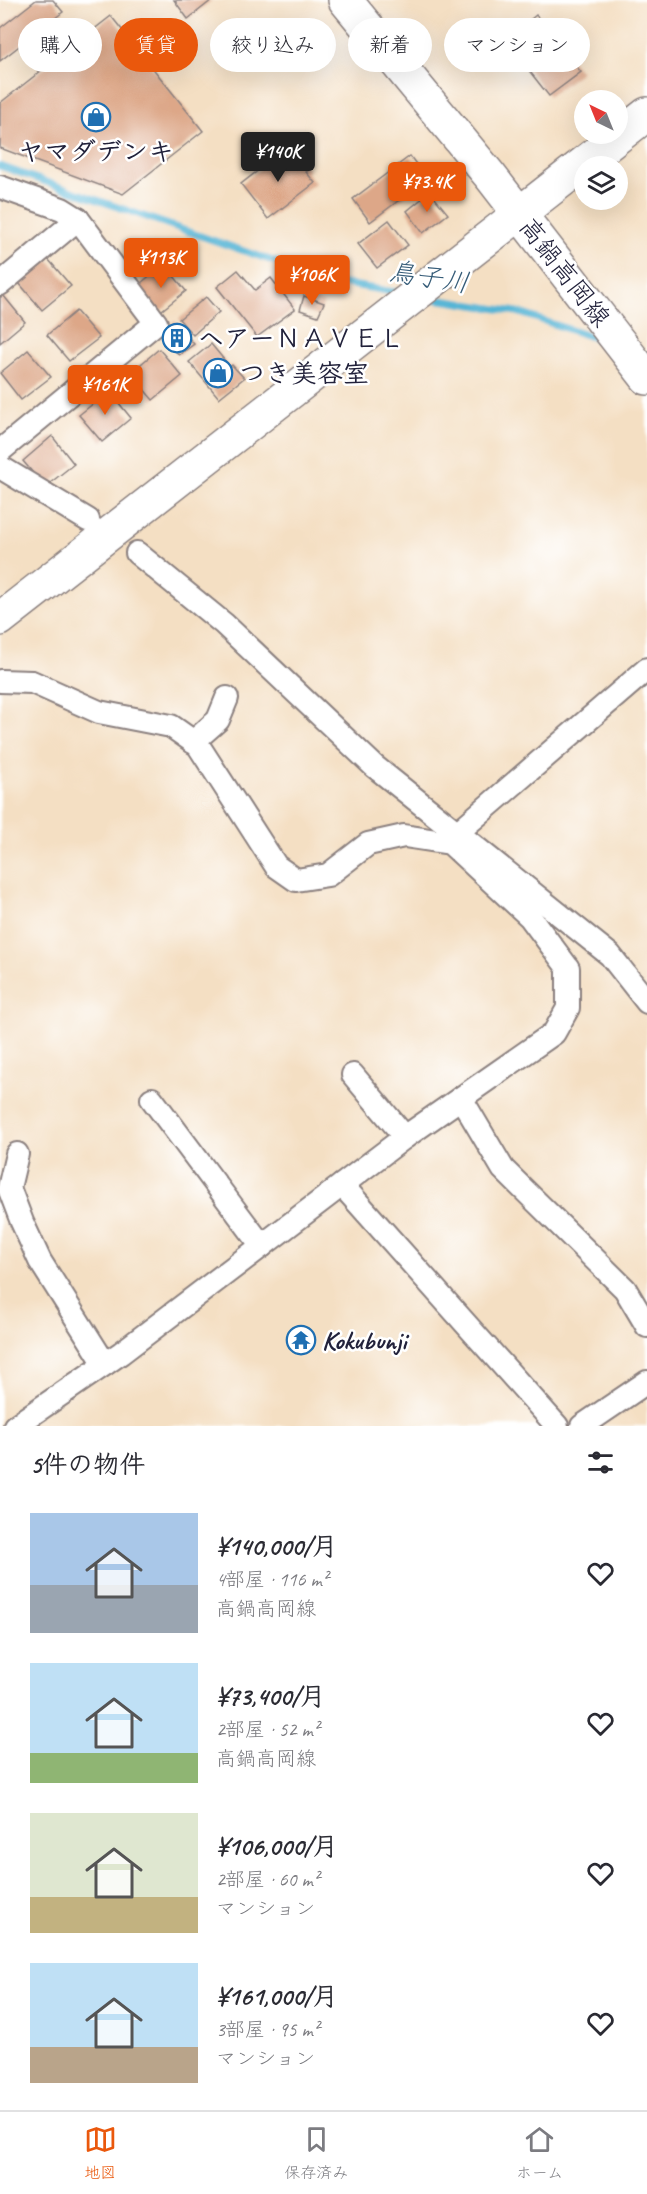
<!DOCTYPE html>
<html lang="ja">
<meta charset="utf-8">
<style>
body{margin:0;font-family:Caveat,"Klee One",sans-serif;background:#f2f2f3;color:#2b2b33;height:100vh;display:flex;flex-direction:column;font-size:22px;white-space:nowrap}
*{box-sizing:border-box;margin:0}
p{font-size:20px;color:#7c7c81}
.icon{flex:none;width:33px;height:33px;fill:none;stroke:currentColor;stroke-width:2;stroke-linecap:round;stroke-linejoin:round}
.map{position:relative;height:1426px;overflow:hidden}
.details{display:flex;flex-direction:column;background:#fff;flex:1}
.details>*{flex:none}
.guide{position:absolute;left:18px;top:18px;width:612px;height:54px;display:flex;gap:12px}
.needle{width:39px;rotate:317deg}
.controls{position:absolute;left:574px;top:90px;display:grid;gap:12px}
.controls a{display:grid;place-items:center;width:54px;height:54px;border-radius:50%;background:#fff;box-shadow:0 6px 24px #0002;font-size:30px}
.price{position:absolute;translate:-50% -51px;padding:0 14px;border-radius:6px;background:#ea580c;color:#fff;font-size:20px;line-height:39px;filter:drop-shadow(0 2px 3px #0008)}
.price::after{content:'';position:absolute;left:50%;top:36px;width:18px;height:14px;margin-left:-9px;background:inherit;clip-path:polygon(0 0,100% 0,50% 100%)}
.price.selected{background:#222;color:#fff}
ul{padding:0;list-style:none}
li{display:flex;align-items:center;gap:18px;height:150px;padding:0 30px}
li span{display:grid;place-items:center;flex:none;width:168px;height:120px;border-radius:0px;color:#555}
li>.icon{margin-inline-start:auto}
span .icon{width:72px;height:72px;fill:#fffc;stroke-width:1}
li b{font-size:26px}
h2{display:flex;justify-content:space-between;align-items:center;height:72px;padding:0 30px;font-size:26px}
.chip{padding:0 21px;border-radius:27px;background:#fff;box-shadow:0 6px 24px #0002;font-size:21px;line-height:54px}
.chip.selected{background:#ea580c;color:#fff}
.tabs{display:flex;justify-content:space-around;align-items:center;height:84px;border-top:2px solid #e1e1e2;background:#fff;font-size:16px;color:#7c7c81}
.tabs a{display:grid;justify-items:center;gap:3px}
.tabs .selected{color:#ea580c}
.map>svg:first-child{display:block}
</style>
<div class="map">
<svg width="647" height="1426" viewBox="0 0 647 1426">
<rect width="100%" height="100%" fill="#fff"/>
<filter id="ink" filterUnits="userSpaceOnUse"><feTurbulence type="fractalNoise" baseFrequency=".0167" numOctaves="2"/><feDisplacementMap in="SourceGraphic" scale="12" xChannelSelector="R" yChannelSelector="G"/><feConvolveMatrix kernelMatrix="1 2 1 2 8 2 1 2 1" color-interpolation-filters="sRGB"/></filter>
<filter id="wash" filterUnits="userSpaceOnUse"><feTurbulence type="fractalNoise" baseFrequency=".008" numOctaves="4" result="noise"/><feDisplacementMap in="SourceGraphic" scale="24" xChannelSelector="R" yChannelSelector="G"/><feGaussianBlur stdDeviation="1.35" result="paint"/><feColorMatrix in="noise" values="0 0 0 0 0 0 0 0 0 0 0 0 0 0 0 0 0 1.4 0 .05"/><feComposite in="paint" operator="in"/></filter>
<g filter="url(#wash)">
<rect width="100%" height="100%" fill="#f4dfc3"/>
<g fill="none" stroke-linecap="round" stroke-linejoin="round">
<!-- stream -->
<g stroke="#57b5d5" stroke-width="7">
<polyline points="0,166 333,282 400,293"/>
<polyline points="429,298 517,312 604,341"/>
</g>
</g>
<g id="blocks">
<!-- building -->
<g fill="#dda788">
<polygon points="36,0 53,0 63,12 0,61 0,28"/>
<polygon points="174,0 212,0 188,19"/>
<polygon points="536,15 581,72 549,96 505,40"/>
<polygon points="111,16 203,131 123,194 0,148 0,103"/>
<polygon points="287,148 309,170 306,172 315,183 268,219 241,184"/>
<polygon points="410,156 427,179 370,222 353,199"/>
<polygon points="430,192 448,214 423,233 407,211"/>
<polygon points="389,220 408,245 377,268 358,244"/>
<polygon points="48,259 71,286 42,310 19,283"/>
<polygon points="164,264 186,291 157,314 135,288"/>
<polygon points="238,270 255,290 271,278 295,309 257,337 217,287"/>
<polygon points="3,295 25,322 0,343 0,298"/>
<polygon points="304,296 324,303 318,316 300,310"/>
<polygon points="206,297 219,312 193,335 179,319"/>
<polygon points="76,311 99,338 69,361 47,335"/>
<polygon points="175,321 194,344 179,355 160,333"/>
<polygon points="211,344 230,367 232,365 244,378 219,398 189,362"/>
<polygon points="159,349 182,376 153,400 130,373"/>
<polygon points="28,350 51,377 21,400 0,373"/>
<polygon points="109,391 131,418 102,442 79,415"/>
<polygon points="52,436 74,464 45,487 23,461"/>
</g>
</g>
</g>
<g filter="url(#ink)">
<use href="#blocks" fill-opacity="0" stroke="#8b807f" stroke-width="1.5"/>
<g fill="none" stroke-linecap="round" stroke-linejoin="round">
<!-- street casing -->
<g stroke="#8b807f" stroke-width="26">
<g id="street">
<polyline points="0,187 62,209 78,219 156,323 0,451"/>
<polyline points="0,284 78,219"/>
<polyline points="0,467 88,520"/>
<polyline points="137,553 224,624 374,766 610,955 647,1002"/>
<polyline points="0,681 32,682 99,712 171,726 198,745 276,866 296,880 328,875 368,844 404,836 450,843 530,917 568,968 568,1008 554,1033 405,1137 121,1353 15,1426"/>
<polyline points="193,742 218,720 227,698"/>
<polyline points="450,842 458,832 647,669"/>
<polyline points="353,1075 405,1137"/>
<polyline points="461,1098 503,1169 625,1289 647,1326"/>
<polyline points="152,1099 262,1246"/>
<polyline points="17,1154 9,1188 22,1222 40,1261 105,1364"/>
<polyline points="342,1185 557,1426"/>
<polyline points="582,1426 647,1382"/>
</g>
</g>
<!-- secondary casing -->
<g stroke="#8b807f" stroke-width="36">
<polyline id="secondary" points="0,619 647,114"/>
</g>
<!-- primary casing -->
<g stroke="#8b807f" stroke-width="36">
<polyline id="primary" points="345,0 491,177 647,378"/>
</g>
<!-- street -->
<use href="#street" stroke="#fff" stroke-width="22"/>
<!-- secondary -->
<use href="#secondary" stroke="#fff" stroke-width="33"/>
<!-- primary -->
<use href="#primary" stroke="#fff" stroke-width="33"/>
</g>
</g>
<!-- icons -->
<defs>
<g id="shop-ring" transform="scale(1.5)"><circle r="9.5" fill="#fff" stroke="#1f6fb2" stroke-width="1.5"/><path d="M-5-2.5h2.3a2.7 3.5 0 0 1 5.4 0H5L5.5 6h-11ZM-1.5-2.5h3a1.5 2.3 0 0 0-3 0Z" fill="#1f6fb2"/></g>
<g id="building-ring" transform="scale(1.5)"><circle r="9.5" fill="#fff" stroke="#1f6fb2" stroke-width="1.5"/><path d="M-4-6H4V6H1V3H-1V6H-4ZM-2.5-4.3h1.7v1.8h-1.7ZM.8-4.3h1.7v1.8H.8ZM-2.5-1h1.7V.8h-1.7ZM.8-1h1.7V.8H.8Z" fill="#1f6fb2"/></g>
<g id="temple-ring" transform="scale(1.5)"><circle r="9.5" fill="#fff" stroke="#1f6fb2" stroke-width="1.5"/><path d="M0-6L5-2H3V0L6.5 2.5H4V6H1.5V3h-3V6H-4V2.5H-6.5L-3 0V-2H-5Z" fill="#1f6fb2"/></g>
</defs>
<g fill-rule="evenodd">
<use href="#shop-ring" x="96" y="117"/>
<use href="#building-ring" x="177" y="338"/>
<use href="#shop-ring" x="218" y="373"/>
<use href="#temple-ring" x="301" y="1340"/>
</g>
<g text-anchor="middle" stroke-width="5" stroke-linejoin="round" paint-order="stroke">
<!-- poi labels -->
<g font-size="26" font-weight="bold" fill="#22223b" stroke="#fff" text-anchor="start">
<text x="96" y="160" text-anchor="middle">ヤマダデンキ</text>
<text x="198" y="347">ヘアーＮＡＶＥＬ</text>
<text x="239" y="382">つき美容室</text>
<text x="322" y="1349">Kokubunji</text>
</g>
<!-- street labels -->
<g font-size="26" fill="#22223b" stroke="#fff">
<text transform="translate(565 272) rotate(52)" y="9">高鍋高岡線</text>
</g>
<!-- water labels -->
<g font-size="27" font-style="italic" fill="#375d79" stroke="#fff">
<text transform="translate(429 277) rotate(9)" y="9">鳥子川</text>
</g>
</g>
</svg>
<div class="controls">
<a><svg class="needle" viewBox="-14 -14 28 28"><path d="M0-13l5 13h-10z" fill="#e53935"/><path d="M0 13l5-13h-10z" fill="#7c7c81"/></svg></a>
<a><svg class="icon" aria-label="layers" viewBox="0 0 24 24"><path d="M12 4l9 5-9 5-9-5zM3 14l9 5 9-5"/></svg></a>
</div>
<b class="price selected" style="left:278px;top:183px">¥140K</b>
<b class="price" style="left:427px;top:213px">¥73.4K</b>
<b class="price" style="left:161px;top:289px">¥113K</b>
<b class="price" style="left:312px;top:306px">¥106K</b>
<b class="price" style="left:105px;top:416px">¥161K</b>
<div class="guide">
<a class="chip">購入</a>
<a class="chip selected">賃貸</a>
<a class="chip">絞り込み</a>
<a class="chip">新着</a>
<a class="chip">マンション</a>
</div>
</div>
<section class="details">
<h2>5件の物件<svg class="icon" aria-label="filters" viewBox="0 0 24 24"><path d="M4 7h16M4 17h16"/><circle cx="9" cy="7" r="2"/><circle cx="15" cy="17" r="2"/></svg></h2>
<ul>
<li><span style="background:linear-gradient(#a9c7e8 60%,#9aa5b1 0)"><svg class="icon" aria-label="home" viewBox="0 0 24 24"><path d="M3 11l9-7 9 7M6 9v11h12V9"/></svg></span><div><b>¥140,000/月</b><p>4部屋 · 116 m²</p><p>高鍋高岡線</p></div><svg class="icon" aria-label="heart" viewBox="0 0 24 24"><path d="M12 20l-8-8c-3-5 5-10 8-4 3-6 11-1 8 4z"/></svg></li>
<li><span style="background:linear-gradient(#bfe0f5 75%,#8fb573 0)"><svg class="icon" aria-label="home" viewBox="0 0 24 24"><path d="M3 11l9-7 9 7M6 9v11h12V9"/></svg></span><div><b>¥73,400/月</b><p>2部屋 · 52 m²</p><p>高鍋高岡線</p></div><svg class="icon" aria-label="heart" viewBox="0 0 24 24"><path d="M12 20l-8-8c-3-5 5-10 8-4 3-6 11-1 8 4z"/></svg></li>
<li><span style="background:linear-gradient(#dfe7d0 70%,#c2b280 0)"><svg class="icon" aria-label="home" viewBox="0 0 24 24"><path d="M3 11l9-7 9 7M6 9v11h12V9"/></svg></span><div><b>¥106,000/月</b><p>2部屋 · 60 m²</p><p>マンション</p></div><svg class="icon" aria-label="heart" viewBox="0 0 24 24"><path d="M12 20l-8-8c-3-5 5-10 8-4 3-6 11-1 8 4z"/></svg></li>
<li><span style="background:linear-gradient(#bfe0f5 70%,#b9a48a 0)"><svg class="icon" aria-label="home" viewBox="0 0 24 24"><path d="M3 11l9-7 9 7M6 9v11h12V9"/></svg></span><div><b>¥161,000/月</b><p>3部屋 · 95 m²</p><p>マンション</p></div><svg class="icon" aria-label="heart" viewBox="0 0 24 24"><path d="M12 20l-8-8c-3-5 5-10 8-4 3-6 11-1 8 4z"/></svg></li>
</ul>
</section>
<nav class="tabs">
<a class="selected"><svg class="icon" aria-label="map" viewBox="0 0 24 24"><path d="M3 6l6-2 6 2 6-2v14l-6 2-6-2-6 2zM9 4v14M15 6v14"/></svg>地図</a>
<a><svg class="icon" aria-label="saved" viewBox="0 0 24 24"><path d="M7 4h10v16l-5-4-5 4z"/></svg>保存済み</a>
<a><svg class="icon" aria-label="home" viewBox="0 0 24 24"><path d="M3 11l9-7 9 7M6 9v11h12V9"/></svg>ホーム</a>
</nav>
